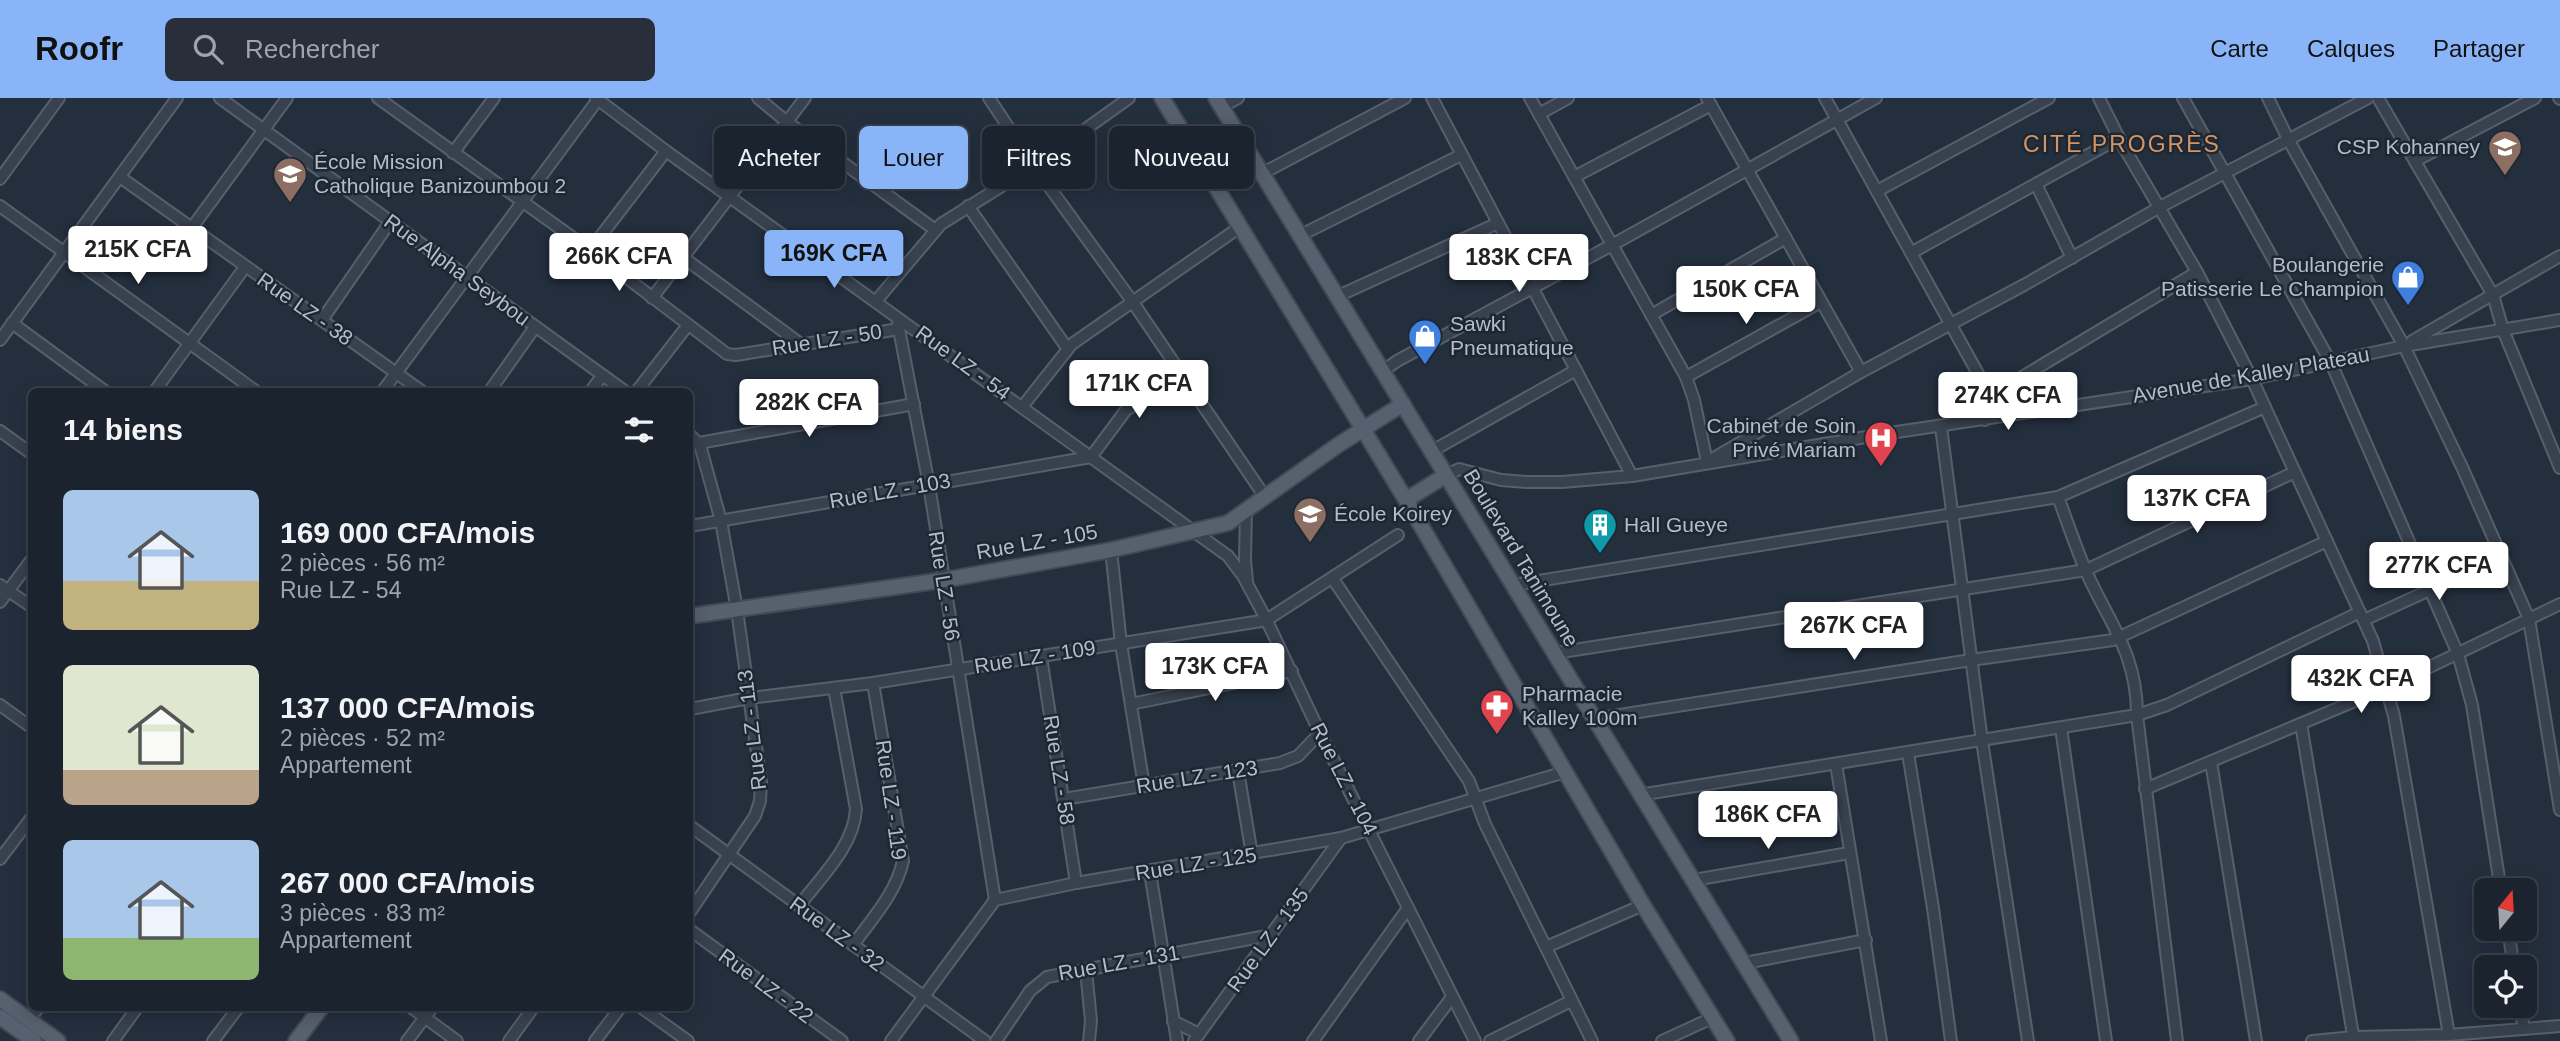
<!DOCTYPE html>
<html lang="fr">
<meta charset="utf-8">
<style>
body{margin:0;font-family:Arial,sans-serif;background:#282f3a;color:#f1f3f6;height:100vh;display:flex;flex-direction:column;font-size:26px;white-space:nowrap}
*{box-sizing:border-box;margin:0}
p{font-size:23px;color:#a0a4aa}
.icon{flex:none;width:38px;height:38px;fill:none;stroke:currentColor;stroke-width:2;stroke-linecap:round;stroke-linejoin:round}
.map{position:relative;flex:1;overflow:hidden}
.sheet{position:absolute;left:28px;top:290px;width:665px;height:623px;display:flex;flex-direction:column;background:#1b232e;border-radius:10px;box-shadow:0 4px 18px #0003,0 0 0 2px #39404a}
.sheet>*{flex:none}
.hud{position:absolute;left:714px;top:28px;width:665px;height:63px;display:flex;gap:14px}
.needle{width:46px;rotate:18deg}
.tools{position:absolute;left:2474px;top:780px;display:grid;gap:14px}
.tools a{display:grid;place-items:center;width:63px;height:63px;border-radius:10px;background:#1b232e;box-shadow:0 4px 18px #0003,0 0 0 2px #39404a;font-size:35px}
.price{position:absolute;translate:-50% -60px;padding:0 16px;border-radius:7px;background:#fff;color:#222;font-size:23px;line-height:46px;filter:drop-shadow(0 2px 4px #0008)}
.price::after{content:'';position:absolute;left:50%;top:42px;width:21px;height:16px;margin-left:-10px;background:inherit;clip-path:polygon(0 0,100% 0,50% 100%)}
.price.on{background:#8ab4f8;color:#111}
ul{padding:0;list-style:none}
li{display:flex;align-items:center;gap:21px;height:175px;padding:0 35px}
li span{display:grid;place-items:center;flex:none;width:196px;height:140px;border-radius:10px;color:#555}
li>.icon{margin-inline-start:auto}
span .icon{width:84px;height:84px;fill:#fffc;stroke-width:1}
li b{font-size:30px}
h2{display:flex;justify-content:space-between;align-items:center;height:84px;padding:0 35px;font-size:30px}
.chip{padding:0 24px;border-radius:10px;background:#1b232e;box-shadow:0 4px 18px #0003,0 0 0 2px #39404a;font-size:24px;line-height:63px}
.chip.on{background:#8ab4f8;color:#111}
header{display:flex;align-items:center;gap:42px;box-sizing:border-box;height:98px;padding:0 35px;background:#8ab4f8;color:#111}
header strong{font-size:33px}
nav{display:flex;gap:38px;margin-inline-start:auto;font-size:24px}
.search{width:490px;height:63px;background:#282f3a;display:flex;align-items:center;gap:18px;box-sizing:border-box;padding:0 24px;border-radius:10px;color:#a0a4aa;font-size:26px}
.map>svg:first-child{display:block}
</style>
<header>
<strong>Roofr</strong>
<div class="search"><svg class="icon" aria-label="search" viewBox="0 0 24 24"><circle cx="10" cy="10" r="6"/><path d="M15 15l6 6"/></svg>Rechercher</div>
<nav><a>Carte</a><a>Calques</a><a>Partager</a></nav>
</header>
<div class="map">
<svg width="2560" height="943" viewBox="0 0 2560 943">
<rect width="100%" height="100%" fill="#242f3e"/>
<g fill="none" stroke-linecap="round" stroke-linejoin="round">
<!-- minor casing -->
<g stroke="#565f6c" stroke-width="14">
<g id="minor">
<polyline points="220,0 626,294"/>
<polyline points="378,0 590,152 727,256 736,257 899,231"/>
<polyline points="596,0 666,53 1228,458 1243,478 1266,521 1320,635 1475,943"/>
<polyline points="758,0 787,24 934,131"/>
<polyline points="989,0 1034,68 1132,203 1265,399"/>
<polyline points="1432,0 1632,378"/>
<polyline points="1530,0 1686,279 1694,302 1707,364 1861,274 2024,187 2160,109 2368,0"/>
<polyline points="1707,0 1861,274"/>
<polyline points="1825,0 1991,299"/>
<polyline points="2099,0 2122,46 2197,174 2252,281 2373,543 2394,618 2449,937"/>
<polyline points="2183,0 2331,265 2458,556 2472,607 2501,793"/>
<polyline points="2268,0 2289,43 2404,248 2462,369 2529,521 2560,712"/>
<polyline points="2378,0 2493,197 2503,232 2560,370"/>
<polyline points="2559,0 2560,1"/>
<polyline points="1221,9 1238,0"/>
<polyline points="1539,16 1568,0"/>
<polyline points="453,55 494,0"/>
<polyline points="2415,63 2535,0"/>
<polyline points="1263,75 1405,0"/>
<polyline points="120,79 423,294"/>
<polyline points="1574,79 1711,7"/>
<polyline points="0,81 59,0"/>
<polyline points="2036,86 2072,160"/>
<polyline points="1877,93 2049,0"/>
<polyline points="0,108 257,294"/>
<polyline points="968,108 1067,250"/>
<polyline points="191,131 287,0"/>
<polyline points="1301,137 1461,57"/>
<polyline points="590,152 666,53"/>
<polyline points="1911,155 2119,40"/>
<polyline points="684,160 802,247"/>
<polyline points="1338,198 1498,125"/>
<polyline points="652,200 805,0"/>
<polyline points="876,203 941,126 1034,68 1129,0"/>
<polyline points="1651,217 1786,140"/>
<polyline points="322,222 390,124"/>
<polyline points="12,225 106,294"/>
<polyline points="898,226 929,387 995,802"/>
<polyline points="0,242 177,0"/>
<polyline points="2412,243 2560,158"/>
<polyline points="1383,273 1397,263 1612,147 1876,0"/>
<polyline points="1686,279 1821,204"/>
<polyline points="154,294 245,169"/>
<polyline points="382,294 599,0"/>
<polyline points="489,294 535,229"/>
<polyline points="590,294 602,278"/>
<polyline points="636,294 688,227"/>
<polyline points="1022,309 1072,246 1240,129"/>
<polyline points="1985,322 1992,297 2197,174"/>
<polyline points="1941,329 1982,643 2028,943"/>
<polyline points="0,333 32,356"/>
<polyline points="690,337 700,347 721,423 737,512 761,684 760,703 755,718 690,814"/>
<polyline points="699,345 914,306"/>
<polyline points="1432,353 1576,272"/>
<polyline points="1091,359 1126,312 1181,278"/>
<polyline points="1446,377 1459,371 1501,382 1527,384 1562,384 1632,378 1890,335 2252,281 2404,248 2560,222"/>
<path d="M 2058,399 C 2067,423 2075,447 2085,471 C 2108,524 2137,554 2137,617 L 2177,943"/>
<polyline points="1246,412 1245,462 1247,483"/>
<polyline points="690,428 1091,359"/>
<polyline points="1111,452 1121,546 1144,688"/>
<polyline points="1333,481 1469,683 1485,726 1592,943"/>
<polyline points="0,487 32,509"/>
<polyline points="1513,487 2058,399 2265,309"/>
<polyline points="0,504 32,461"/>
<polyline points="2364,522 2502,459"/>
<polyline points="1555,555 2086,472 2295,374"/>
<polyline points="1041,559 1076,785"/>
<polyline points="1131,606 1292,573"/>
<polyline points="0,607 32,630"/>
<polyline points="690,611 749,600 873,585 1261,523 1271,519 1398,437"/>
<polyline points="1594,621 1971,562 2113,542 2327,443"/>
<polyline points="2301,626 2354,943"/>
<polyline points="2061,630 2106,943"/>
<polyline points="1908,655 1933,810 1951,943"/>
<polyline points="2211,664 2256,943"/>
<polyline points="1836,666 1881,943"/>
<polyline points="1238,673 1252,757"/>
<polyline points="2145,691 2386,590 2560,506"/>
<polyline points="1639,697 2137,617 2167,607 2360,514"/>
<polyline points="1064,701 1280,665 1298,658 1320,635"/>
<polyline points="690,728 985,943"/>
<polyline points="0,761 32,719"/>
<polyline points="1150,774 1177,943"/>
<polyline points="1694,782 1849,755"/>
<path d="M 799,808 C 821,779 854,748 856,711 L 834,590"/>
<polyline points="2508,831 2514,870"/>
<polyline points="690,832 842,943"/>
<path d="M 853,847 C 872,821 896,795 903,763 L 873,585"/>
<polyline points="1546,849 1643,807"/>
<polyline points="1745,865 1866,842"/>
<polyline points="1086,872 1091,923 1089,943"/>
<polyline points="2520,908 2524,931"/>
<polyline points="412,910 457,943"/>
<polyline points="642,910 688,943"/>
<polyline points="29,922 38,910"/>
<polyline points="1173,923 1199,936"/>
<polyline points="113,943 137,910"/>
<polyline points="213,943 238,910"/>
<polyline points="407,943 432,910"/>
<polyline points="509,943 533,910"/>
<polyline points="595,943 620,910"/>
<polyline points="891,943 995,802 1076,785 1341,740 1565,674"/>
<polyline points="996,943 1030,893 1047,879 1272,837"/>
<polyline points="1194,943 1341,740"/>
<polyline points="1313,943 1408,810"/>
<polyline points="1419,943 1452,899"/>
<polyline points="1490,943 1571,903"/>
<polyline points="1662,943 1712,920"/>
<polyline points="2312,943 2354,939 2449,937 2560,928"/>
</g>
</g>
<!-- major casing -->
<g stroke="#414a57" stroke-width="18">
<g id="major">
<polyline points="1162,0 1406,402 1643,807 1727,943"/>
<polyline points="1216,0 1791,943"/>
<polyline points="1406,402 1446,377"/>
<polyline points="690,518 944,482 1111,452 1228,425 1338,347 1403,306"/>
<polyline points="0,901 58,943"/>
<polyline points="0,919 34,943"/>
<polyline points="296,943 321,910"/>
</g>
</g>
<!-- minor -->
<use href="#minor" stroke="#38414e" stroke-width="10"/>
<!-- major -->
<use href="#major" stroke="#56606e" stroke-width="14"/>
</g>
<!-- icons -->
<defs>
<g id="school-pin" transform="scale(1.75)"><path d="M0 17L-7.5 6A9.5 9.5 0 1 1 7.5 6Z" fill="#8d6e63" stroke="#1d2633"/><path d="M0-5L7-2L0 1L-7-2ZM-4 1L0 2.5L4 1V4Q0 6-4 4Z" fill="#fff"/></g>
<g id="shop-pin" transform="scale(1.75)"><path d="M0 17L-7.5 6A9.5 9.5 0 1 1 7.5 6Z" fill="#3f7fe0" stroke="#1d2633"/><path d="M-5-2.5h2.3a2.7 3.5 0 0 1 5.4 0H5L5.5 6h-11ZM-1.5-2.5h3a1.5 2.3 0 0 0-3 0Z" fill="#fff"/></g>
<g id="hospital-pin" transform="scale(1.75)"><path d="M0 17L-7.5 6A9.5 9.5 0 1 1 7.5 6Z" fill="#e0444e" stroke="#1d2633"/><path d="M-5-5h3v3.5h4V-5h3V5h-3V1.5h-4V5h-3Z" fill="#fff"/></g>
<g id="building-pin" transform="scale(1.75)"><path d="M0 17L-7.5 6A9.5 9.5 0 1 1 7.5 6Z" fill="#0f9aa8" stroke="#1d2633"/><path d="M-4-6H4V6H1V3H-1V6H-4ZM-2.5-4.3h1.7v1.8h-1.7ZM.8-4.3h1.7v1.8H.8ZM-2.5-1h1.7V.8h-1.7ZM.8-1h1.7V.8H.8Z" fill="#fff"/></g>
<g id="pharmacy-pin" transform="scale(1.75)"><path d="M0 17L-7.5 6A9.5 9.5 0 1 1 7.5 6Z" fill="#e0444e" stroke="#1d2633"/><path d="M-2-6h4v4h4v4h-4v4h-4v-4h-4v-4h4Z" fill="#fff"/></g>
</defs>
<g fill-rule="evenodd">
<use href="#school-pin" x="2505" y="49"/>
<use href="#school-pin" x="290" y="76"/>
<use href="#shop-pin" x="2408" y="179"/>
<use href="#shop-pin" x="1425" y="238"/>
<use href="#hospital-pin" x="1881" y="340"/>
<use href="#school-pin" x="1310" y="416"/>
<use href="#building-pin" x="1600" y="427"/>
<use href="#pharmacy-pin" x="1497" y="608"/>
</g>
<g text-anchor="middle" stroke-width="5" stroke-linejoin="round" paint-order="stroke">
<!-- poi labels -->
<g font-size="21" fill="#b4bcc9" stroke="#1d2633" text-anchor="start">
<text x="2480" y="56" text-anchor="end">CSP Kohanney</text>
<text x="314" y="71">École Mission<tspan x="314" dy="24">Catholique Banizoumbou 2</tspan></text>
<text x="2384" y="174" text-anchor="end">Boulangerie<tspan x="2384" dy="24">Patisserie Le Champion</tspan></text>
<text x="1450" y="233">Sawki<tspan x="1450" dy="24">Pneumatique</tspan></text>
<text x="1856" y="335" text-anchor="end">Cabinet de Soin<tspan x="1856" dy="24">Privé Mariam</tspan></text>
<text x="1334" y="423">École Koirey</text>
<text x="1624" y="434">Hall Gueye</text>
<text x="1522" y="603">Pharmacie<tspan x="1522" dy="24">Kalley 100m</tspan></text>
</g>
<!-- street labels -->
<g font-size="21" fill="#b4bcc9" stroke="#1d2633">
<text transform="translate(457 172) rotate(36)" y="7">Rue Alpha Seybou</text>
<text transform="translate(305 211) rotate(35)" y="7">Rue LZ - 38</text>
<text transform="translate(827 242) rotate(-9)" y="7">Rue LZ - 50</text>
<text transform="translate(963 265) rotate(36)" y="7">Rue LZ - 54</text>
<text transform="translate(2251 277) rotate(-10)" y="7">Avenue de Kalley Plateau</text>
<text transform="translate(890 393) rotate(-10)" y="7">Rue LZ - 103</text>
<text transform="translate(1037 444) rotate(-10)" y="7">Rue LZ - 105</text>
<text transform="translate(1521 460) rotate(59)" y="7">Boulevard Tanimoune</text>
<text transform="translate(944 488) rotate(81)" y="7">Rue LZ - 56</text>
<text transform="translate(1035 559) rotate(-9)" y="7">Rue LZ - 109</text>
<text transform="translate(752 632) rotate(-97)" y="7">Rue LZ - 113</text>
<text transform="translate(1059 672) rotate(81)" y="7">Rue LZ - 58</text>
<text transform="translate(1197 679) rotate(-9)" y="7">Rue LZ - 123</text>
<text transform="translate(1344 681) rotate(63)" y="7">Rue LZ - 104</text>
<text transform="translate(891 702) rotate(82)" y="7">Rue LZ - 119</text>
<text transform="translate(1196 766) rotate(-9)" y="7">Rue LZ - 125</text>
<text transform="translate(837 836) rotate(36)" y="7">Rue LZ - 32</text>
<text transform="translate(1268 842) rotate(-54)" y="7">Rue LZ - 135</text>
<text transform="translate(1119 865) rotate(-10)" y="7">Rue LZ - 131</text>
<text transform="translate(766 888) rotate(36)" y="7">Rue LZ - 22</text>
</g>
<!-- neighbourhood labels -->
<g font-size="23" letter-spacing="2" fill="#d59563" stroke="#1d2633">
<text x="2122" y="54">CITÉ PROGRÈS</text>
</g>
</g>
</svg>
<div class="tools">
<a><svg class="needle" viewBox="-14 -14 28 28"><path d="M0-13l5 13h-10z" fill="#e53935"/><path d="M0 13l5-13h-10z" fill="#a0a4aa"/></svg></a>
<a><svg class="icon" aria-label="locate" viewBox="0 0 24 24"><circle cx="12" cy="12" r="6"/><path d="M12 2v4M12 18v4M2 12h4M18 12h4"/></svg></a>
</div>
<b class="price" style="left:138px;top:188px">215K CFA</b>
<b class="price on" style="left:834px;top:192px">169K CFA</b>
<b class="price" style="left:619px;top:195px">266K CFA</b>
<b class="price" style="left:1519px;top:196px">183K CFA</b>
<b class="price" style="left:1746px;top:228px">150K CFA</b>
<b class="price" style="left:1139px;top:322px">171K CFA</b>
<b class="price" style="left:2008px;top:334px">274K CFA</b>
<b class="price" style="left:809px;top:341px">282K CFA</b>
<b class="price" style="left:2197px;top:437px">137K CFA</b>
<b class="price" style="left:2439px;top:504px">277K CFA</b>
<b class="price" style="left:1854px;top:564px">267K CFA</b>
<b class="price" style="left:1215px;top:605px">173K CFA</b>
<b class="price" style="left:2361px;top:617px">432K CFA</b>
<b class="price" style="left:1768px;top:753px">186K CFA</b>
<div class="hud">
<a class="chip">Acheter</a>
<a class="chip on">Louer</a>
<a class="chip">Filtres</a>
<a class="chip">Nouveau</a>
</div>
<section class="sheet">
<h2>14 biens<svg class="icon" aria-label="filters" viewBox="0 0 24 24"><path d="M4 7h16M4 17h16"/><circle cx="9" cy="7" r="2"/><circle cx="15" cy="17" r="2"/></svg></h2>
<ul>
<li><span style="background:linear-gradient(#a9c7e8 65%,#c2b280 0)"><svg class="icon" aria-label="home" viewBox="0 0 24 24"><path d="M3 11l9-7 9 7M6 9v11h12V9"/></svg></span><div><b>169 000 CFA/mois</b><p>2 pièces · 56 m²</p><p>Rue LZ - 54</p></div></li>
<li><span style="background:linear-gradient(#dfe7d0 75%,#b9a48a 0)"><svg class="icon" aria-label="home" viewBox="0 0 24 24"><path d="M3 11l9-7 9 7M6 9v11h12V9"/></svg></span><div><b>137 000 CFA/mois</b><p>2 pièces · 52 m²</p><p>Appartement</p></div></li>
<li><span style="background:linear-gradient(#a9c7e8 70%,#8fb573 0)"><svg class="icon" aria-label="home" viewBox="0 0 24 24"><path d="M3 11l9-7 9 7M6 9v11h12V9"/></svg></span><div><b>267 000 CFA/mois</b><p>3 pièces · 83 m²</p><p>Appartement</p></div></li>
</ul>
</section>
</div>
